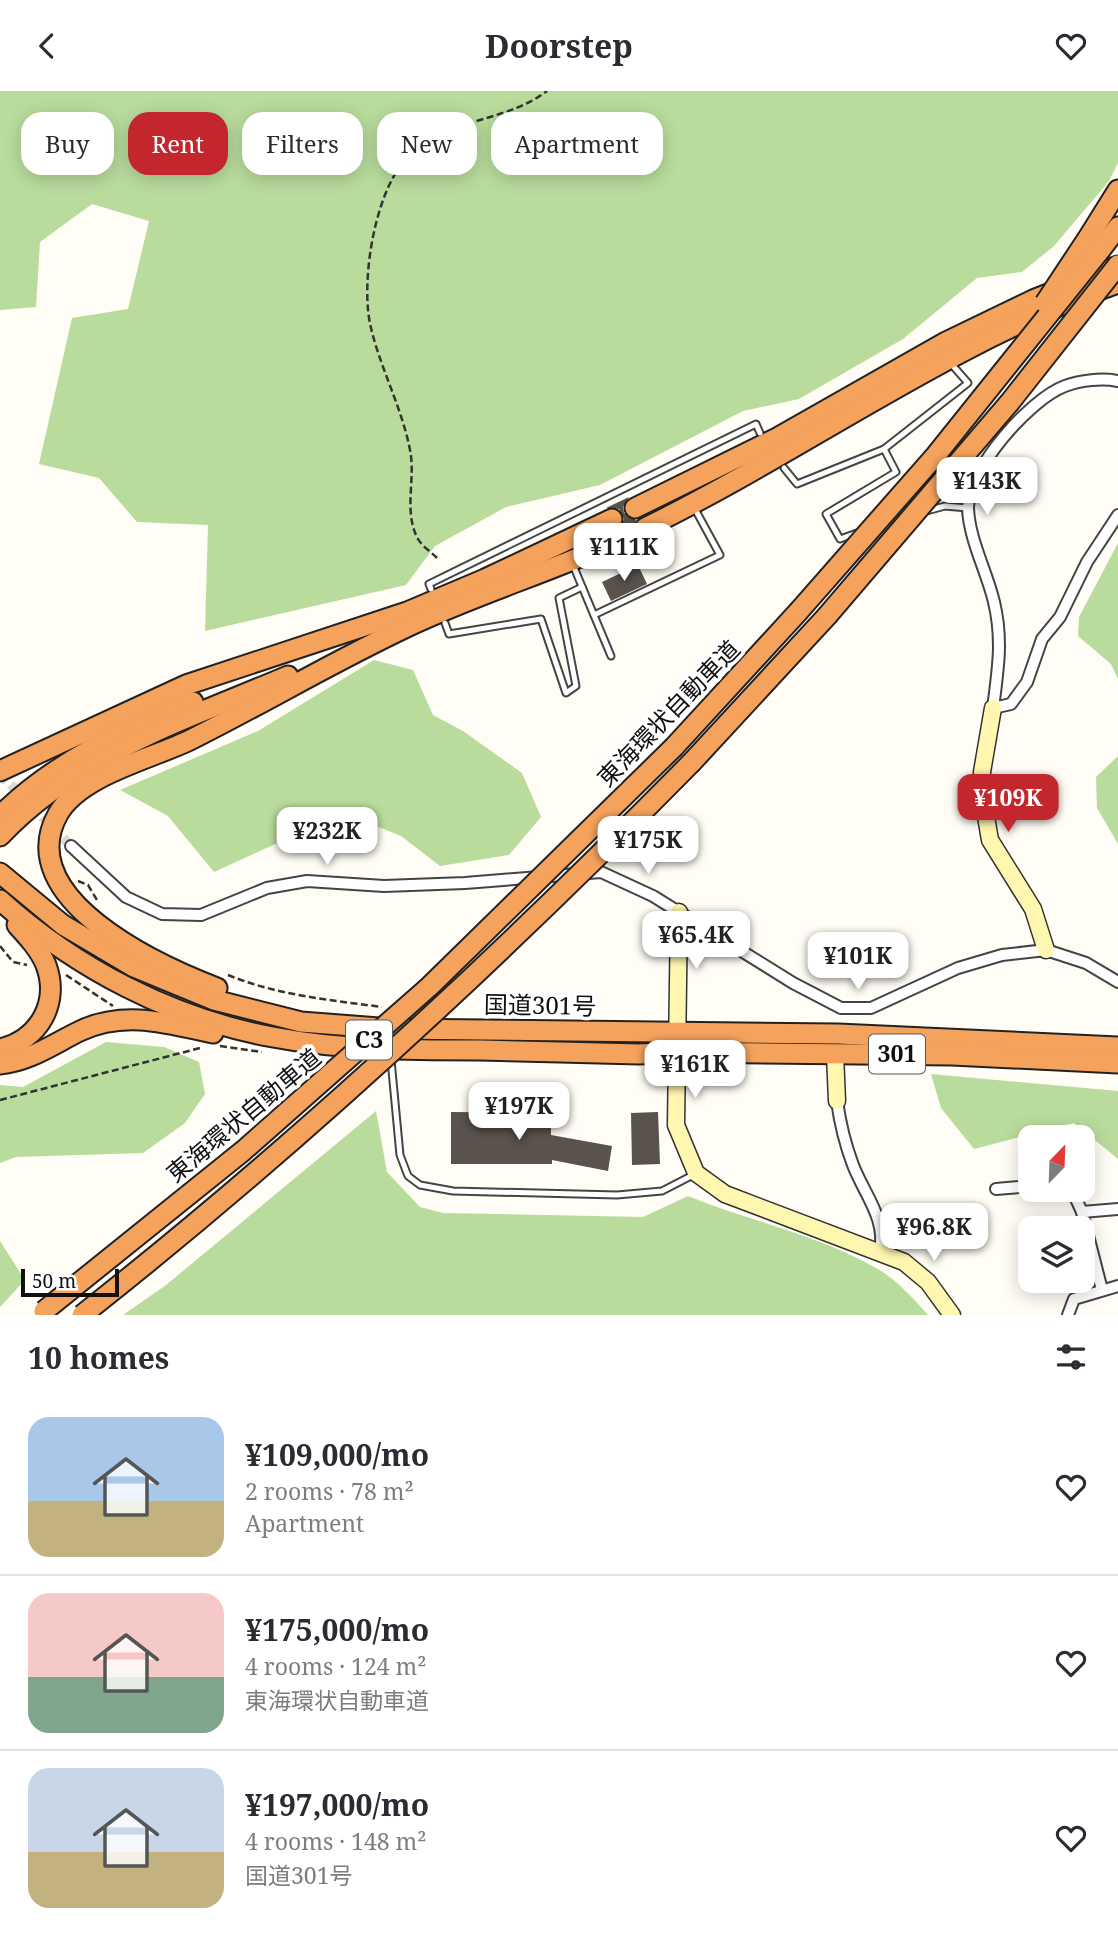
<!DOCTYPE html>
<meta charset="utf-8">
<style>
body{margin:0;font-family:"Noto Serif","Noto Sans JP",serif;background:#f2f2f3;color:#2b2b33;height:100vh;display:flex;flex-direction:column;font-size:26px;white-space:nowrap}
*{box-sizing:border-box;margin:0}
p{font-size:23px;color:#7c7c81}
.icon{flex:none;width:38px;height:38px;fill:none;stroke:currentColor;stroke-width:2;stroke-linecap:round;stroke-linejoin:round}
.map{position:relative;height:1224px;overflow:hidden}
.details{display:flex;flex-direction:column;background:#fff;flex:1}
.details>*{flex:none}
.banner{position:absolute;left:21px;top:21px;width:700px;height:63px;display:flex;gap:14px}
.needle{width:46px;rotate:23deg}
.fabs{position:absolute;left:1018px;top:1034px;display:grid;gap:14px}
.fabs a{display:grid;place-items:center;width:77px;height:77px;border-radius:14px;background:#fff;box-shadow:0 4px 18px #0003;font-size:35px}
.scale{position:absolute;left:21px;bottom:18px;width:98px;box-sizing:border-box;padding-left:7px;border:4px solid #111;border-top:0;font-size:19px;line-height:24px;white-space:nowrap;color:#111;-webkit-text-stroke:5px #fff;paint-order:stroke}
.price{position:absolute;translate:-50% -60px;padding:0 16px;border-radius:14px;background:#fff;color:#222;font-size:23px;line-height:46px;filter:drop-shadow(0 2px 4px #0008)}
.price::after{content:'';position:absolute;left:50%;top:42px;width:21px;height:16px;margin-left:-10px;background:inherit;clip-path:polygon(0 0,100% 0,50% 100%)}
.price.selected{background:#c4262e;color:#fff}
ul{padding:0;list-style:none}
li{display:flex;align-items:center;gap:21px;height:175px;padding:0 28px}
li+li{border-top:2px solid #e1e1e2}
li span{display:grid;place-items:center;flex:none;width:196px;height:140px;border-radius:21px;color:#555}
li>.icon{margin-inline-start:auto}
span .icon{width:84px;height:84px;fill:#fffc;stroke-width:1}
li b{font-size:30px}
h2{display:flex;justify-content:space-between;align-items:center;height:84px;padding:0 28px;font-size:30px}
.pill{padding:0 24px;border-radius:21px;background:#fff;box-shadow:0 4px 18px #0003;font-size:24px;line-height:63px}
.pill.selected{background:#c4262e;color:#fff}
header{display:flex;justify-content:space-between;align-items:center;height:91px;padding:0 28px;background:#fff;font-size:32px;font-weight:700}
.map>svg:first-child{display:block}
</style>
<header><svg class="icon" aria-label="back" viewBox="0 0 24 24"><path d="M15 5l-7 7 7 7"/></svg>Doorstep<svg class="icon" aria-label="heart" viewBox="0 0 24 24"><path d="M12 20l-8-8c-3-5 5-10 8-4 3-6 11-1 8 4z"/></svg></header>
<div class="map">
<svg width="1118" height="1224" viewBox="0 0 1118 1224">
<rect width="100%" height="100%" fill="#fffdf5"/>
<!-- forest -->
<g fill="#b9dc9c">
<polygon points="0,0 1118,0 1118,72 1109,90 1054,155 1022,181 977,187 903,248 799,308 743,320 600,394 506,416 435,455 406,494 205,540 208,434 137,431 99,387 39,373 72,227 128,218 149,130 92,113 40,151 36,216 0,219"/>
<polygon points="1118,452 1118,588 1111,573 1078,545 1079,526"/>
<polygon points="374,569 413,579 433,624 463,640 522,682 541,726 509,764 440,775 401,745 329,716 286,748 214,781 168,725 120,699 258,640"/>
<polygon points="1118,665 1118,753 1097,717 1096,686"/>
<polygon points="106,951 164,956 199,971 205,1003 185,1032 143,1062 16,1066 0,1072 0,994 23,996"/>
<polygon points="931,983 1118,1000 1118,1068 1074,1032 974,1058 941,1017"/>
<path d="M 376,1020 L 387,1081 L 420,1116 L 443,1122 L 643,1126 L 688,1105 C 749,1130 819,1144 876,1177 C 896,1188 913,1207 928,1224 L 123,1224 L 166,1194 Z"/>
<polygon points="0,1150 25,1189 0,1216"/>
</g>
<!-- building -->
<g fill="#5a524d">
<polygon points="629,406 623,416 624,422 636,429 633,437 638,447 651,450 628,462 634,450 633,442 621,436 624,428 619,418 606,417"/>
<polygon points="638,474 647,493 611,510 602,491"/>
<polygon points="451,1021 551,1022 551,1044 612,1055 608,1080 552,1069 552,1073 451,1073"/>
<polygon points="658,1021 660,1073 632,1074 631,1022"/>
</g>
<g fill="none" stroke-linecap="round" stroke-linejoin="round">
<!-- street-tunnel -->
<polyline stroke="#dbdad3" stroke-width="10" stroke-dasharray="10 5" stroke-linecap="butt" points="0,683 71,755"/>
<!-- lane casing -->
<g stroke="#444" stroke-width="9">
<g id="lane">
<polyline points="784,377 797,393 884,358 968,292 954,276"/>
<polyline points="923,421 945,415 968,417"/>
<polyline points="857,442 840,448 826,423 896,381 884,358"/>
<polyline points="573,474 611,565"/>
<polyline points="431,498 429,493 756,333 760,342"/>
<polyline points="594,524 720,464 695,418"/>
<polyline points="445,532 449,543 541,528 566,602 576,595 559,507 582,496"/>
<polyline points="391,969 400,1064 408,1085 420,1094 453,1100 617,1104 662,1100 695,1083"/>
</g>
</g>
<!-- street casing -->
<g stroke="#444" stroke-width="14">
<g id="street">
<path d="M 1118,290 C 1102,287 1081,289 1065,295 C 1030,308 968,378 968,417 C 969,448 987,481 994,511 C 1003,549 998,578 993,617 L 1011,613 L 1027,591 L 1042,548 L 1060,526 L 1087,471 L 1118,424"/>
<polyline points="71,755 126,806 162,823 201,824 267,797 307,790 384,795 465,792 601,781 653,805 793,892 841,917 871,917 958,877 1002,864 1046,859 1086,872 1118,891"/>
<path d="M 837,1010 C 840,1032 845,1053 853,1074 C 864,1103 887,1128 880,1161"/>
<polyline points="996,1098 1031,1095"/>
<polyline points="1072,1099 1082,1121"/>
<polyline points="1102,1199 1082,1121 1118,1118"/>
<polyline points="1068,1224 1074,1208 1118,1195"/>
</g>
</g>
<!-- secondary casing -->
<g stroke="#333" stroke-width="19">
<g id="secondary">
<polyline points="993,617 982,681 982,702 990,749 1033,818 1046,859"/>
<polyline points="679,821 676,1034 696,1082 725,1103 904,1171 928,1191 952,1224"/>
<polyline points="835,963 837,1010"/>
</g>
</g>
<!-- highway casing -->
<g stroke="#222" stroke-width="23">
<g id="highway">
<polyline points="1088,147 1118,99"/>
<polyline points="1101,158 1118,136"/>
<polyline points="635,417 777,347 946,251 1033,209 1118,175"/>
<path d="M 645,437 C 805,359 948,251 1118,192"/>
<polyline points="674,656 798,521"/>
<polyline points="692,671 827,525"/>
<polyline points="0,680 186,594 407,521 485,488 612,428"/>
<path d="M 0,725 C 55,670 122,641 193,611"/>
<path d="M 0,745 C 77,663 187,628 288,585"/>
<polyline points="0,782 63,834 134,876 214,909 301,931 392,938 838,943 1118,956"/>
<path d="M 0,809 C 75,877 173,928 273,946 C 341,959 410,959 480,959 C 533,960 586,962 639,963 L 676,961 L 952,964 L 1118,972"/>
<path d="M 217,897 C 157,874 11,807 58,723 C 80,684 151,668 190,649 C 264,612 336,569 411,534 C 479,502 553,480 622,448"/>
<path d="M 0,958 C 39,949 60,912 46,874 C 40,859 28,846 17,834"/>
<path d="M 0,973 C 30,970 53,953 80,940 C 124,919 167,932 213,942"/>
</g>
</g>
<!-- path -->
<g stroke="#333" stroke-width="2.5" stroke-dasharray="7 3.5" stroke-linecap="butt">
<path d="M 437,467 C 431,461 422,455 418,448 C 403,421 416,388 410,359 C 402,317 381,279 371,237 C 360,193 374,104 405,69 C 443,26 504,33 547,0"/>
<polyline points="78,790 88,794 97,809"/>
<polyline points="0,855 13,871 27,874"/>
<polyline points="66,884 113,915"/>
<path d="M 228,884 C 277,904 329,909 382,916"/>
<polyline points="220,955 262,961"/>
<polyline points="0,1009 200,957"/>
</g>
<!-- lane -->
<use href="#lane" stroke="#fff" stroke-width="5"/>
<!-- street -->
<use href="#street" stroke="#fff" stroke-width="10"/>
<!-- secondary -->
<use href="#secondary" stroke="#fff6b0" stroke-width="16"/>
<!-- highway -->
<use href="#highway" stroke="#f5a25d" stroke-width="19"/>
<!-- highway-bridge casing -->
<g stroke="#222" stroke-width="23" stroke-linecap="butt">
<g id="highway-bridge">
<polyline points="1045,212 1088,147"/>
<polyline points="798,521 936,364 1101,158"/>
<polyline points="827,525 1010,311 1118,174"/>
<polyline points="44,1220 243,1060 430,895 674,656"/>
<path d="M 82,1224 C 298,1054 499,867 692,671"/>
</g>
</g>
<!-- highway-bridge -->
<use href="#highway-bridge" stroke="#f5a25d" stroke-width="19"/>
</g>
<g text-anchor="middle" stroke-width="7" stroke-linejoin="round" paint-order="stroke">
<!-- shield labels -->
<g fill="#fff" stroke="#585858" stroke-width="2">
<rect x="346" y="929.5" width="46" height="39" rx="5"/>
<rect x="869" y="943.5" width="56" height="39" rx="5"/>
</g>
<g font-size="23" font-weight="bold" fill="#111">
<text x="369" y="957">C3</text>
<text x="897" y="971">301</text>
</g>
<!-- street labels -->
<g font-size="24" fill="#111" stroke="#fff">
<text transform="translate(669 623) rotate(-46)" y="8">東海環状自動車道</text>
<text transform="translate(540 915) rotate(1)" y="8">国道301号</text>
<text transform="translate(244 1025) rotate(-40)" y="8">東海環状自動車道</text>
</g>
</g>
</svg>
<div class="fabs">
<a><svg class="needle" viewBox="-14 -14 28 28"><path d="M0-13l5 13h-10z" fill="#e53935"/><path d="M0 13l5-13h-10z" fill="#7c7c81"/></svg></a>
<a><svg class="icon" aria-label="layers" viewBox="0 0 24 24"><path d="M12 4l9 5-9 5-9-5zM3 14l9 5 9-5"/></svg></a>
</div>
<div class="scale">50 m</div>
<b class="price" style="left:987px;top:426px">¥143K</b>
<b class="price" style="left:624px;top:492px">¥111K</b>
<b class="price selected" style="left:1008px;top:743px">¥109K</b>
<b class="price" style="left:327px;top:776px">¥232K</b>
<b class="price" style="left:648px;top:785px">¥175K</b>
<b class="price" style="left:696px;top:880px">¥65.4K</b>
<b class="price" style="left:858px;top:901px">¥101K</b>
<b class="price" style="left:695px;top:1009px">¥161K</b>
<b class="price" style="left:519px;top:1051px">¥197K</b>
<b class="price" style="left:934px;top:1172px">¥96.8K</b>
<div class="banner">
<a class="pill">Buy</a>
<a class="pill selected">Rent</a>
<a class="pill">Filters</a>
<a class="pill">New</a>
<a class="pill">Apartment</a>
</div>
</div>
<section class="details">
<h2>10 homes<svg class="icon" aria-label="filters" viewBox="0 0 24 24"><path d="M4 7h16M4 17h16"/><circle cx="9" cy="7" r="2"/><circle cx="15" cy="17" r="2"/></svg></h2>
<ul>
<li><span style="background:linear-gradient(#a9c7e8 60%,#c2b280 0)"><svg class="icon" aria-label="home" viewBox="0 0 24 24"><path d="M3 11l9-7 9 7M6 9v11h12V9"/></svg></span><div><b>¥109,000/mo</b><p>2 rooms · 78 m²</p><p>Apartment</p></div><svg class="icon" aria-label="heart" viewBox="0 0 24 24"><path d="M12 20l-8-8c-3-5 5-10 8-4 3-6 11-1 8 4z"/></svg></li>
<li><span style="background:linear-gradient(#f6c9c9 60%,#7fa58c 0)"><svg class="icon" aria-label="home" viewBox="0 0 24 24"><path d="M3 11l9-7 9 7M6 9v11h12V9"/></svg></span><div><b>¥175,000/mo</b><p>4 rooms · 124 m²</p><p>東海環状自動車道</p></div><svg class="icon" aria-label="heart" viewBox="0 0 24 24"><path d="M12 20l-8-8c-3-5 5-10 8-4 3-6 11-1 8 4z"/></svg></li>
<li><span style="background:linear-gradient(#c9d6e8 60%,#c2b280 0)"><svg class="icon" aria-label="home" viewBox="0 0 24 24"><path d="M3 11l9-7 9 7M6 9v11h12V9"/></svg></span><div><b>¥197,000/mo</b><p>4 rooms · 148 m²</p><p>国道301号</p></div><svg class="icon" aria-label="heart" viewBox="0 0 24 24"><path d="M12 20l-8-8c-3-5 5-10 8-4 3-6 11-1 8 4z"/></svg></li>
</ul>
</section>
